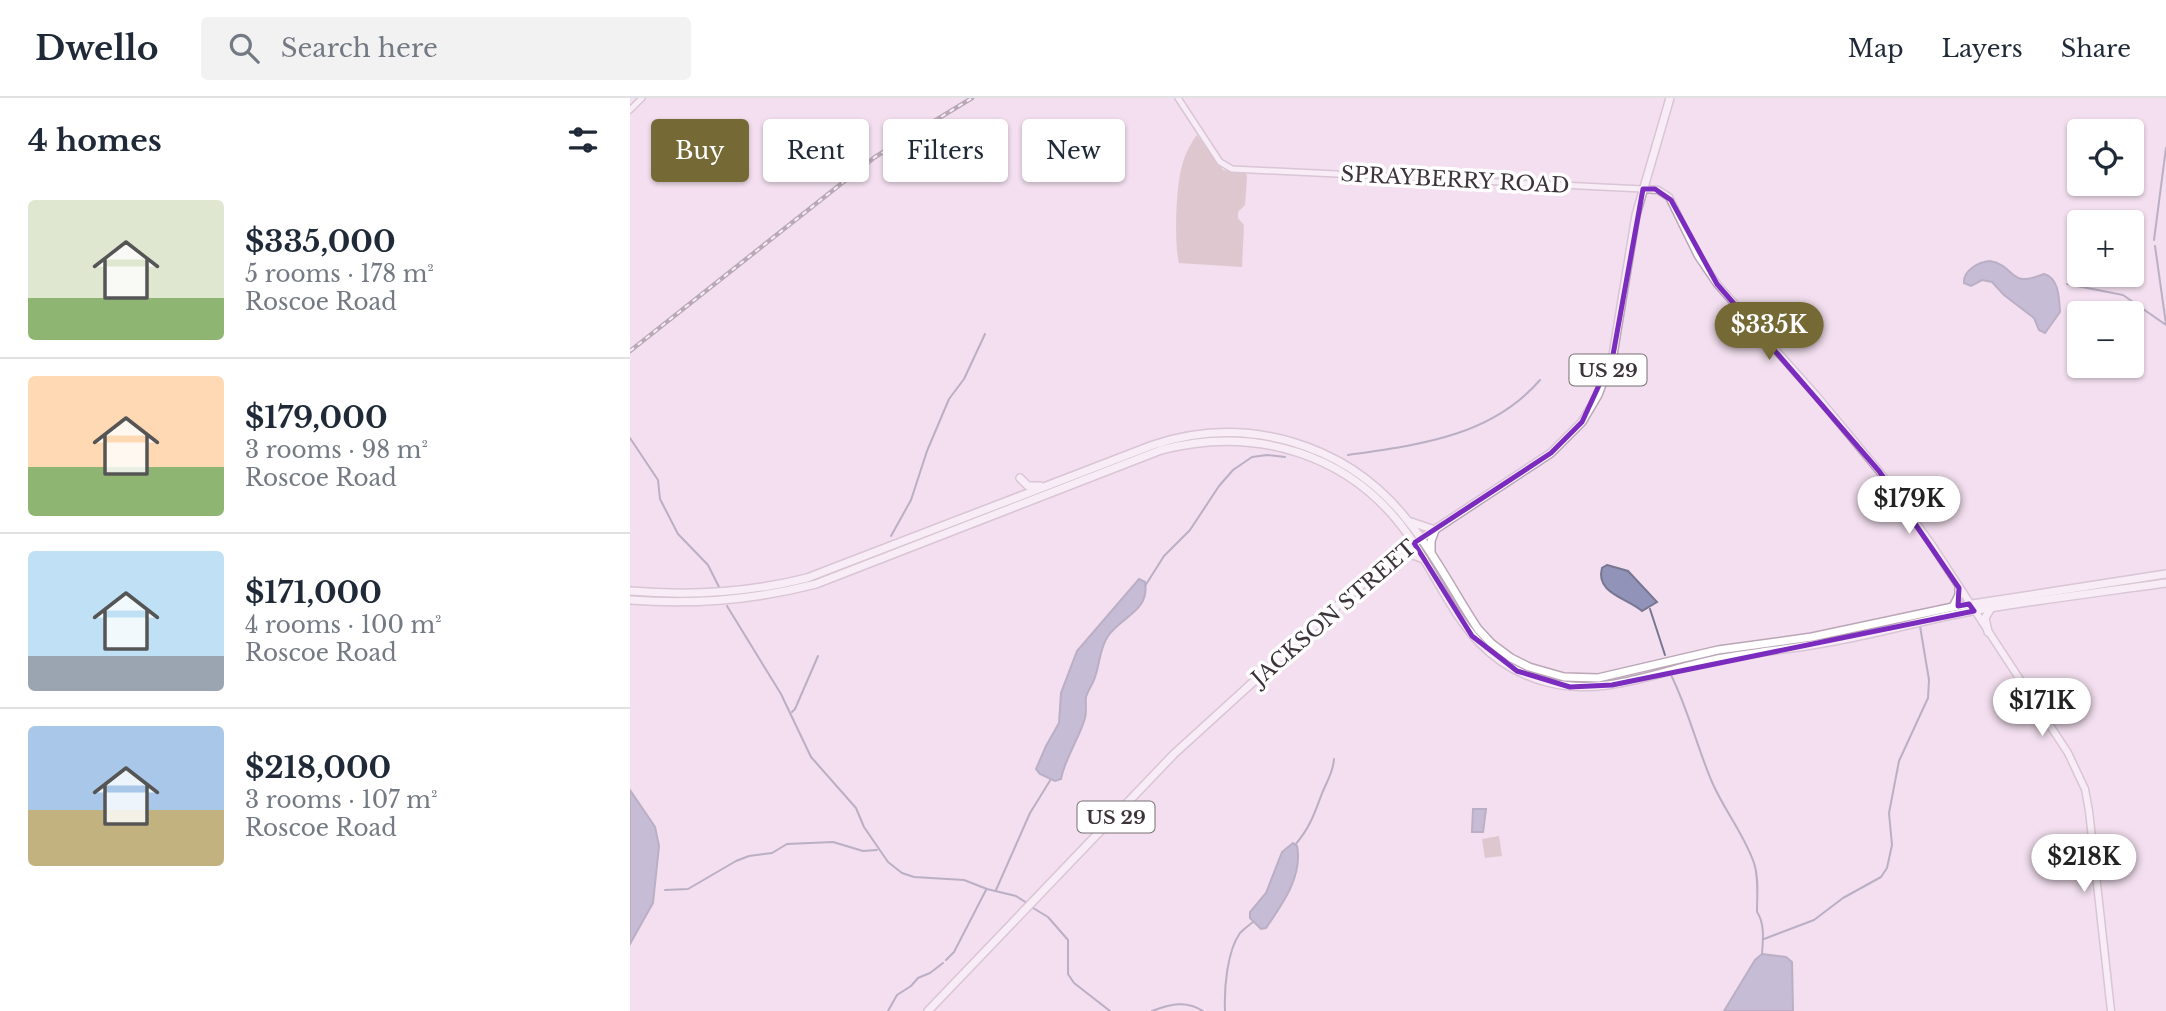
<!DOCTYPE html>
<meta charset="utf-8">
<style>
body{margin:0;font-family:"Libre Baskerville",serif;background:#f2f2f3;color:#1f2937;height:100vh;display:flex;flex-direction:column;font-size:26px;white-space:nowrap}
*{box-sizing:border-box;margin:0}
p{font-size:23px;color:#747a83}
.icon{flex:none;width:38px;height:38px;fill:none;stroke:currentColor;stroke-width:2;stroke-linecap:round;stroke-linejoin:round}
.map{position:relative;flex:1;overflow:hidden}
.drawer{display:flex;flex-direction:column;background:#fff;width:630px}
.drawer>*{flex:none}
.hud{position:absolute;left:21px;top:21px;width:665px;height:63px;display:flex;gap:14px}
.fabs{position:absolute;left:1437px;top:21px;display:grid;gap:14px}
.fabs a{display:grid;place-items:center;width:77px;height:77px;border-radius:7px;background:#fff;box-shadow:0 2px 5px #0004;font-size:35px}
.price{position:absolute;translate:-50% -60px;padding:0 16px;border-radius:24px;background:#fff;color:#222;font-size:23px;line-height:46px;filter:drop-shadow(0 2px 4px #0008)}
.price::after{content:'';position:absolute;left:50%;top:42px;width:21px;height:16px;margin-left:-10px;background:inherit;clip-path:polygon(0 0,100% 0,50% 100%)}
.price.selected{background:#756936;color:#fff}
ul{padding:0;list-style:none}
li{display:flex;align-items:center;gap:21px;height:175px;padding:0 28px}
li+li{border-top:2px solid #e0e1e3}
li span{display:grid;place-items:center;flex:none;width:196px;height:140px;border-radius:7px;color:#555}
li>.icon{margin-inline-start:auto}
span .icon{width:84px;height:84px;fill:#fffc;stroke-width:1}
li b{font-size:30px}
h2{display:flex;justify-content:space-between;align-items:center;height:84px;padding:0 28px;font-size:30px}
.chip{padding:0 24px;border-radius:7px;background:#fff;box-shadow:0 2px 5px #0004;font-size:24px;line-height:63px}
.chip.selected{background:#756936;color:#fff}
header{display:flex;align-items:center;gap:42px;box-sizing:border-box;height:98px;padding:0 35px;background:#fff;border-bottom:2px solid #e0e1e3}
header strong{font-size:33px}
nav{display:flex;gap:38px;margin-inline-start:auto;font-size:24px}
.search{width:490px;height:63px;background:#f2f2f3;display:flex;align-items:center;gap:18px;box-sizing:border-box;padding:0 24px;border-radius:7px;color:#747a83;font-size:26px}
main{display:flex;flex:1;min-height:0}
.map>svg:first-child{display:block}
</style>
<header>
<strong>Dwello</strong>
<div class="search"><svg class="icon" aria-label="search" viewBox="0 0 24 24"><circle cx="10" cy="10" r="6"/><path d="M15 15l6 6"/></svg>Search here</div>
<nav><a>Map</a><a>Layers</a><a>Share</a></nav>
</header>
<main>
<section class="drawer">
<h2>4 homes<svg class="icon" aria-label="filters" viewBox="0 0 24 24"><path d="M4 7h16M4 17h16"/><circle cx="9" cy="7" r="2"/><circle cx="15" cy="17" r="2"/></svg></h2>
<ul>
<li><span style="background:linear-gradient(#dfe7d0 70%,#8fb573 0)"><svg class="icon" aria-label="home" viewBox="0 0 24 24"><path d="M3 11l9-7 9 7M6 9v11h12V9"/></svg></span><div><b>$335,000</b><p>5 rooms · 178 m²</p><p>Roscoe Road</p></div></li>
<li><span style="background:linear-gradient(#ffd9b3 65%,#8fb573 0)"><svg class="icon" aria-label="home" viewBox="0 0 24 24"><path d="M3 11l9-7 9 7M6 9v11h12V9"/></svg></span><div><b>$179,000</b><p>3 rooms · 98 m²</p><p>Roscoe Road</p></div></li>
<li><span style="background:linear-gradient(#bfe0f5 75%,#9aa5b1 0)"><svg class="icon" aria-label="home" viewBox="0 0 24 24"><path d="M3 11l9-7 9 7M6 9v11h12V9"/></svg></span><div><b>$171,000</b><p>4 rooms · 100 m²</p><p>Roscoe Road</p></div></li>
<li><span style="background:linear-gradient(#a9c7e8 60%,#c2b280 0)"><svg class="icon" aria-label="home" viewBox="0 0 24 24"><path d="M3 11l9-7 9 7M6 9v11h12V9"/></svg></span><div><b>$218,000</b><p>3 rooms · 107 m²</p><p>Roscoe Road</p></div></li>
</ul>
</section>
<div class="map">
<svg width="1536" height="913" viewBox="0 0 1536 913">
<rect width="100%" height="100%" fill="#f3dfef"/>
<!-- green -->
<g fill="#c8aaa9">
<path d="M 567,37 L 593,72 L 616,75 L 617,79 L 615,107 L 608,114 L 608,120 L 614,127 L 612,169 L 549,165 C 544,145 546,92 551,72 C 554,58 559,48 567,37 Z"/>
<polygon points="869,738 872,758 855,760 852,741"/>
</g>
<!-- water -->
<g fill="#9193b8" stroke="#787692" stroke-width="2">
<path d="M 1360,163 C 1387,168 1377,191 1414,176 C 1429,180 1429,200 1430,214 L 1415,235 L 1409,232 L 1404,220 L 1374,197 L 1362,184 L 1352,182 L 1341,188 L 1334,185 C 1333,172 1349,164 1360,163 Z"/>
<path d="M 977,467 L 998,473 L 1027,504 L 1012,513 C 997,500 965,495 972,470 Z"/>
<path d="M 509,481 L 515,484 C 520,513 492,518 478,538 C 469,552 470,565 465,579 C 463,586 458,592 456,599 C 455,606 457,614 455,620 C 449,641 435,660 431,681 L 425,683 L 410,676 L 406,671 L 416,648 L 429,625 L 431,595 L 447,553 Z"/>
<polygon points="0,692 25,729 29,748 23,805 0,846"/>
<polygon points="843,711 856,711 853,734 842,734"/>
<path d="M 663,745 L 667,748 C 673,778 652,807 636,830 L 631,831 L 620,820 L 620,814 L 636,795 L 652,754 Z"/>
<polygon points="1132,856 1156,859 1162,864 1163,913 1094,913 1125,862"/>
</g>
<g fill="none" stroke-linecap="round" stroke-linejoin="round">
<!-- stream -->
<g stroke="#787692" stroke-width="2">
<polyline points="1524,142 1536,50"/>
<polyline points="1525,148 1536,226"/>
<polyline points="1437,186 1493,197 1536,227"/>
<polyline points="0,340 28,382 30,401 48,436 78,467 89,489"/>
<path d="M 718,357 C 787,347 861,339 910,282"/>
<polyline points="261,438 281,402 297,353 319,301 334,281 355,236"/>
<polyline points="515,488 534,458 560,432 589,388 603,372 622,359 637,357 655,359"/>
<polyline points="97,508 151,596 181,659 226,710 234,729 258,764 272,775 284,779 334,782 357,791 386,798 397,805"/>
<polyline points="1020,511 1035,557"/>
<path d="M 1041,577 C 1058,611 1067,649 1082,684 C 1094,712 1114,736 1124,765 C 1129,780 1127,798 1127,814 C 1135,825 1133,843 1132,856"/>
<polyline points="162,614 165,611 188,558"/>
<path d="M 665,747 C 679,731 684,717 691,698 C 696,684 703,676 704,661"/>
<polyline points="35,792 58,791 106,763 119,758 142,755 157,746 203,744 233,753 247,752"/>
<polyline points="366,792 400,715 421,681"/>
<polyline points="403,810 418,819 438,842 438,876 444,885 480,913"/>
<polyline points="1134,841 1184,822 1213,800 1251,779 1257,770 1262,747 1259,715 1269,663 1298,600 1299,582 1290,528"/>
<polyline points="316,862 324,854 356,792"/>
<polyline points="258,913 267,897 281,888 288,880 300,875 313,865"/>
<path d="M 522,913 C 540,906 556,902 573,913"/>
<path d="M 595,913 C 594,891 597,853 610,835 C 614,831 619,827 623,824"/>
</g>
<!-- tertiary casing -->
<g stroke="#baa6b6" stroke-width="8">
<g id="tertiary">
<polyline points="548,0 590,64 602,71 1013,91"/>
<polyline points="0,12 12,0"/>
</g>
</g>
<!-- secondary casing -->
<g stroke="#baa6b6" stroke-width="9">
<polyline id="secondary" points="1013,91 1028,92 1039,99 1068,158 1087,186 1186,297 1249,373 1302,447 1438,655 1455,691 1459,713 1481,913"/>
</g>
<!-- primary casing -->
<g stroke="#baa6b6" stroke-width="10">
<g id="primary">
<polyline points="390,380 398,388 410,388"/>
<polyline points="781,424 805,432 801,443 801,453"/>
<polyline points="768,458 783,457 794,461"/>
<path d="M 0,493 C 61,498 118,495 177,480 L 523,347 C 616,316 717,345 778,423 C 805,456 824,495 848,531 L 861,545 L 881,560 L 899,569 L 934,579 L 968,580 L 1088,552 L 1182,539 L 1323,509 L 1536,476"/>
<path d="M 0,502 C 63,507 124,502 186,486 L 531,352 C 626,327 722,356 779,438 C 821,498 837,563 917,584 C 977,600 1035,570 1093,560 C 1126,554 1160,551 1193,545 C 1243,537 1292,522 1342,513 C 1406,502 1471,494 1536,485"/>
<polyline points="1323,509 1329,497 1329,490"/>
<polyline points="1358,534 1355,520 1361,510"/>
<polyline points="298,913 544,656 700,514 758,464 789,442 921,355 952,324 968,297 983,257 1006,117 1040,0"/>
</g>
</g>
<!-- tertiary -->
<use href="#tertiary" stroke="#fff" stroke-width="5"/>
<!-- secondary -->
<use href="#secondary" stroke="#fff" stroke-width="6"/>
<!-- primary -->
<use href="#primary" stroke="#fff" stroke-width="7"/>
<!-- rail casing -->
<g stroke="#746871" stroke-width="4.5">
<polyline id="rail" points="0,253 245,59 342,0"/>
</g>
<!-- rail -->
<use href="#rail" stroke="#fff" stroke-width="2" stroke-dasharray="5" stroke-linecap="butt"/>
</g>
<!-- marked area -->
<path d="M0 0H1536V913H0ZM 1013,91 L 1025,91 L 1041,102 L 1087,186 L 1249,373 L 1329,490 L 1328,508 L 1339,506 L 1344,513 L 982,587 L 940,589 L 887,573 L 842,538 L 784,445 L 921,355 L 952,324 L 983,257 Z" fill="#f3dfef" fill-opacity=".55" fill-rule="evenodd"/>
<path fill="none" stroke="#7b2cbf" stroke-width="5" stroke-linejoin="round" d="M 1013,91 L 1025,91 L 1041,102 L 1087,186 L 1249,373 L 1329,490 L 1328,508 L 1339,506 L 1344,513 L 982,587 L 940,589 L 887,573 L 842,538 L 784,445 L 921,355 L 952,324 L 983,257 Z"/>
<g text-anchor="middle" stroke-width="7" stroke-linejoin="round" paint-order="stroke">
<!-- shield labels -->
<g fill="#fff" stroke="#767175" stroke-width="2">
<rect x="939.5" y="256.5" width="77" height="31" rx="5"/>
<rect x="447.5" y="703.5" width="77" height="31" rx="5"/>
</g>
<g font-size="19" font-weight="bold" fill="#3c343a">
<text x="978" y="279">US 29</text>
<text x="486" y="726">US 29</text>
</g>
<!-- street labels -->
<g font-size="21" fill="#3c343a" stroke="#fff">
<text transform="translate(825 82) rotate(3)" y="7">SPRAYBERRY ROAD</text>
<text transform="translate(704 515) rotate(-41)" y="7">JACKSON STREET</text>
</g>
</g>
</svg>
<div class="fabs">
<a><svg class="icon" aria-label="locate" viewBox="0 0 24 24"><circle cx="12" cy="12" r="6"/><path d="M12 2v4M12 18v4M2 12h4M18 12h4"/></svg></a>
<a>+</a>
<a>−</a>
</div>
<b class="price selected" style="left:1139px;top:264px">$335K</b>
<b class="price" style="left:1279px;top:438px">$179K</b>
<b class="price" style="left:1412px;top:640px">$171K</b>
<b class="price" style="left:1454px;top:796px">$218K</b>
<div class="hud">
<a class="chip selected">Buy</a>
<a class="chip">Rent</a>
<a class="chip">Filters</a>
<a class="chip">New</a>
</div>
</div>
</main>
